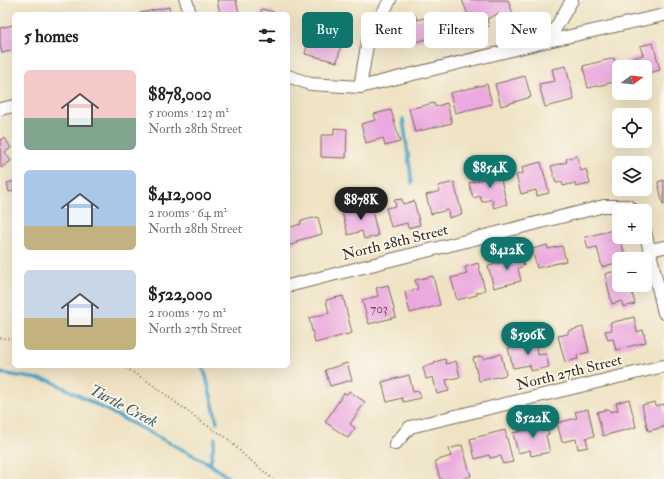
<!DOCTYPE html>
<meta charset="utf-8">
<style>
body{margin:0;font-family:"IM FELL Double Pica",serif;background:#f6f6f6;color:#202124;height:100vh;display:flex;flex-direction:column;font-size:15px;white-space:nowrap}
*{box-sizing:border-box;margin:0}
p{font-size:13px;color:#757577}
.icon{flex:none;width:22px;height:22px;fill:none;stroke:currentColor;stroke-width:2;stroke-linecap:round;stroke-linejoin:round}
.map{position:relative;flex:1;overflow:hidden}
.details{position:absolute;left:12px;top:12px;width:278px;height:356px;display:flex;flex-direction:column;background:#fff;border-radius:6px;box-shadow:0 4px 16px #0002}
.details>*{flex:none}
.banner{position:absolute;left:302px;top:12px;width:302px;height:36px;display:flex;gap:8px}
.needle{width:26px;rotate:75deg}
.tools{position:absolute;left:612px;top:60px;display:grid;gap:8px}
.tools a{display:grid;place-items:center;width:40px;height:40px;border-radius:6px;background:#fff;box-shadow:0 4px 16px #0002;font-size:20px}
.price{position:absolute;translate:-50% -34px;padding:0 9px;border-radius:14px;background:#0f766e;color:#fff;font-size:13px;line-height:26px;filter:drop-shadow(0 1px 2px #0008)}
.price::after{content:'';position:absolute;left:50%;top:24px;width:12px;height:9px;margin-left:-6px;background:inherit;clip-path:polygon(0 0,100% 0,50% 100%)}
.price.on{background:#222;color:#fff}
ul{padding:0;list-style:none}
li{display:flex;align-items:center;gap:12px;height:100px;padding:0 12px}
li span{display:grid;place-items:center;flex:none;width:112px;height:80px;border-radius:6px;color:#555}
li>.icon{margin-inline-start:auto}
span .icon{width:48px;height:48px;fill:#fffc;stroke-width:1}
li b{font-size:17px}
h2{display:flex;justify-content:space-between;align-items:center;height:48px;padding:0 12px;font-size:17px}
.tag{padding:0 14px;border-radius:6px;background:#fff;box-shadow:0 4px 16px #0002;font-size:14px;line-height:36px}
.tag.on{background:#0f766e;color:#fff}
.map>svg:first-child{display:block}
</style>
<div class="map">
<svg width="664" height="479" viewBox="0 0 664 479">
<rect width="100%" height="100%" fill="#fbf7ec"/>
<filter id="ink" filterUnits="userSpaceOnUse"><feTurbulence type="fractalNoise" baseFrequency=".025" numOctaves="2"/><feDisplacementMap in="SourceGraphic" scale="8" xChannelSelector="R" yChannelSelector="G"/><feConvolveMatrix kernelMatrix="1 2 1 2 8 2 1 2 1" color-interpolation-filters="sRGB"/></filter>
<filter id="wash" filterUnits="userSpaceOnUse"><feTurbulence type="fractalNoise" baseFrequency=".012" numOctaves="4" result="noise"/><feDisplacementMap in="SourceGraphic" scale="16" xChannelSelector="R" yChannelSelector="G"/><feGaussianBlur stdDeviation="0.9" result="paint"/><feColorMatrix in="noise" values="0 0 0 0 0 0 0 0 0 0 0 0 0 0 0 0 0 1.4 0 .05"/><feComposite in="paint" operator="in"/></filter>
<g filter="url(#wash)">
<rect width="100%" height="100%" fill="#efe3c4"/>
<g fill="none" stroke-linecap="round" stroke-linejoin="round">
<!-- stream -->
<g stroke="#4fa6cc" stroke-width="3.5">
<polyline points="403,119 412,183"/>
<polyline points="202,366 206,376 217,422"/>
<polyline points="0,373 51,381 210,464 230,479"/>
<polyline points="210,464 215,438"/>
</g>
</g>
<g id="blocks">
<!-- building -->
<g fill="#eba9df">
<polygon points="217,0 236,0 239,13 220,14"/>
<polygon points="462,0 508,0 514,16 501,21 498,14 487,19 489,26 475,32"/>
<polygon points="169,7 171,14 140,14 140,13"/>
<polygon points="262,9 274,12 274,14 260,14"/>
<polygon points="444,13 451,41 437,44 436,37 406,44 400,18 415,14 417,20"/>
<polygon points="333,21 346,24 337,62 305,54 310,31 330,35"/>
<polygon points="13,25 14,30 14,50 2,53 0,45 0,28"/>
<polygon points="653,43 660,70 645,74 645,67 627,67 625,60 643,55 640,46"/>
<polygon points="614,58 619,81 588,88 583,66"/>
<polygon points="566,66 574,100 545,107 539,84 555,81 552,69"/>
<polygon points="525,76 531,97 501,106 495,84"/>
<polygon points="487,84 492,104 455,113 450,93"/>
<polygon points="434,103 435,107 447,103 452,123 415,132 409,109"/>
<polygon points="391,110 400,142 385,146 383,138 366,143 361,124 376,120 374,114"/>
<polygon points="334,128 347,129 346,158 321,157 321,135 334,135"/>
<polygon points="5,138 11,148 5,152 11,161 1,168 0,140"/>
<polygon points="577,156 581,171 586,169 590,184 576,187 575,183 563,186 562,182 556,183 551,166 567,162 566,159"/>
<polygon points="541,162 549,193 537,196 536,190 521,194 516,175 523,173 522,167"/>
<polygon points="498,168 507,204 494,208 492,199 482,202 480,196 473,198 469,183 491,177 490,171"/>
<polygon points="664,180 664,205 663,205 658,182"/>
<polygon points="14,181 14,191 9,192 7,183"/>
<polygon points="454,182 462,214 449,218 448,210 431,214 426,195 440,191 438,186"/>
<polygon points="402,199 403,204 414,201 420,225 408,228 407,223 391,227 386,208 396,206 394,200"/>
<polygon points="370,201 378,236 364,239 362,231 348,235 342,212 356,209 355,205"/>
<polygon points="318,217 322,234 296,241 297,243 288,246 288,228 301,224 300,221"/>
<polygon points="617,229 626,259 619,259 619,262 602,267 597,247 588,249 585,237"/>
<polygon points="547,245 548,249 562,246 566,261 537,268 532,249"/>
<polygon points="520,253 524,266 518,268 521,281 494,288 488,266 505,262 504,258"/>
<polygon points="478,263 485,290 476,293 477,295 457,300 451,278 467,274 465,267"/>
<polygon points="619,270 619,285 630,285 635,304 623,307 622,301 612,304 605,274"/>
<polygon points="433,276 440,305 410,313 405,292 418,289 415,280"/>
<polygon points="388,285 396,317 369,324 362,300 378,296 376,288"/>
<polygon points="343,296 352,333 315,343 309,318 329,313 326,300"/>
<polygon points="634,317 637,332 643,330 646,342 616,350 613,339 608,340 605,331 612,330 610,323"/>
<polygon points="583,327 589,352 577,355 578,359 565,362 558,336 568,334 568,331"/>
<polygon points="533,335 538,355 546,354 549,367 531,371 530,365 513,368 508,348 526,344 524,337"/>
<polygon points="501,354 506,375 479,381 473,358 482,356 483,359"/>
<polygon points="445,359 446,364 456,361 460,377 446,380 449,391 437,394 433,377 426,379 423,367 435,364 434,362"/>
<polygon points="347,363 352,380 330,386 325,370"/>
<polygon points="409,375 413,392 419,391 421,398 403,402 402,398 387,402 382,382"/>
<polygon points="349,391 365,402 350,424 355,428 348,438 325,422 344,393 347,394"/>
<polygon points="629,399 636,427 603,436 597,412 609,409 610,412 618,410 616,403"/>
<polygon points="655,402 656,406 664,404 664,427 648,431 642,405"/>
<polygon points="588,409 594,436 586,438 588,447 578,449 576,439 562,442 557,423 577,418 575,412"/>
<polygon points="545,420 549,434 546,435 550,452 531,456 530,450 518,453 513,433 531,429 530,424"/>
<polygon points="505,430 513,462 503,464 501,456 490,458 489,455 475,459 470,439"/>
<polygon points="462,445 471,476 461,479 440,479 435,461 451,456 449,449"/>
</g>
</g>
</g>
<g filter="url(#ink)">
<use href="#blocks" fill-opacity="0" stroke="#7a6b58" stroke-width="1"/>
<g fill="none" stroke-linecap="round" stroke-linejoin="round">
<!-- street casing -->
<g stroke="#7a6b58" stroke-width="14">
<g id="street">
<polyline points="186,0 190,14"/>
<polyline points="548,41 572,0"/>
<polyline points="288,76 310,84 360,87 548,41 664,15"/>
<polyline points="360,87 368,40 390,0"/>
<polyline points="0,109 14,106"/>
<polyline points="645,231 664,313"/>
<polyline points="650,250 664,247"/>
<polyline points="288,286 604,206 628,206 634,211"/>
<polyline points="395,444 410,427 664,366"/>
</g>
</g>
<!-- path -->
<g stroke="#7a6b58" stroke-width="2" stroke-dasharray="1 3" stroke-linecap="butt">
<polyline points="0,338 14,339"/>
<polyline points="123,366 150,383 203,423 227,438 245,456 273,479"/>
</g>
<!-- street -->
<use href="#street" stroke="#fff" stroke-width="12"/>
</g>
</g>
<g text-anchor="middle" stroke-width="3.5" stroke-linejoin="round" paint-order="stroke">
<!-- number labels -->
<g font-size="13" fill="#674a4e">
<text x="379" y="313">703</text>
</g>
<!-- street labels -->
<g font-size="15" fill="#3b2a1e" stroke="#fbf7ec">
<text transform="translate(395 242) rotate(-14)" y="5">North 28th Street</text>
<text transform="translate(569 372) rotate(-14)" y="5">North 27th Street</text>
</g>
<!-- water labels -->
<g font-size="16" font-style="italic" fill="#435c64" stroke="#fbf7ec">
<text transform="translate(124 405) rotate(28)" y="6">Turtle Creek</text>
</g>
</g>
</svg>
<div class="tools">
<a><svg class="needle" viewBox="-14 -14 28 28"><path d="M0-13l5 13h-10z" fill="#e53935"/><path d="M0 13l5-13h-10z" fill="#757577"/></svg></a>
<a><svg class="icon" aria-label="locate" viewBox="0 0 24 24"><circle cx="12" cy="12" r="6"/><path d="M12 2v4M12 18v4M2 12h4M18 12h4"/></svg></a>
<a><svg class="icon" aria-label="layers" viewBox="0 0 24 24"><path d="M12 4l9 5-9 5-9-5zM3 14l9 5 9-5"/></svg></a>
<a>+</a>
<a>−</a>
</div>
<b class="price" style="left:490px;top:189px">$854K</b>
<b class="price on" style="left:361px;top:221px">$878K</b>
<b class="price" style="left:507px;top:271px">$412K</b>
<b class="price" style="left:528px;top:356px">$596K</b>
<b class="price" style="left:533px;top:439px">$522K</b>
<div class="banner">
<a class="tag on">Buy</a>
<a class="tag">Rent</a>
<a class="tag">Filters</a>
<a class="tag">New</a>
</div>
<section class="details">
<h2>5 homes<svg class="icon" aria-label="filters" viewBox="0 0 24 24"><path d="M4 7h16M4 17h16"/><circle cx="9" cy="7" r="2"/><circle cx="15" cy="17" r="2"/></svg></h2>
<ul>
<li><span style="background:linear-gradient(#f6c9c9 60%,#7fa58c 0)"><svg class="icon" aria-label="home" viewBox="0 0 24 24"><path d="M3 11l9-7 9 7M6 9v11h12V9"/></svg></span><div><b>$878,000</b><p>5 rooms · 123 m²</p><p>North 28th Street</p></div></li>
<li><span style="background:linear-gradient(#a9c7e8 70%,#c2b280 0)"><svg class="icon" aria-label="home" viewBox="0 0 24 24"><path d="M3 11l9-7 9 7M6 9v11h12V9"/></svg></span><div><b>$412,000</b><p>2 rooms · 64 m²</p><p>North 28th Street</p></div></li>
<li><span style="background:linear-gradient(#c9d6e8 60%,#c2b280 0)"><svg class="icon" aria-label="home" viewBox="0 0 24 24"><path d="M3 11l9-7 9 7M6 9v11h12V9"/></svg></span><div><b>$522,000</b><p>2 rooms · 70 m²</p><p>North 27th Street</p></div></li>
</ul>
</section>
</div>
